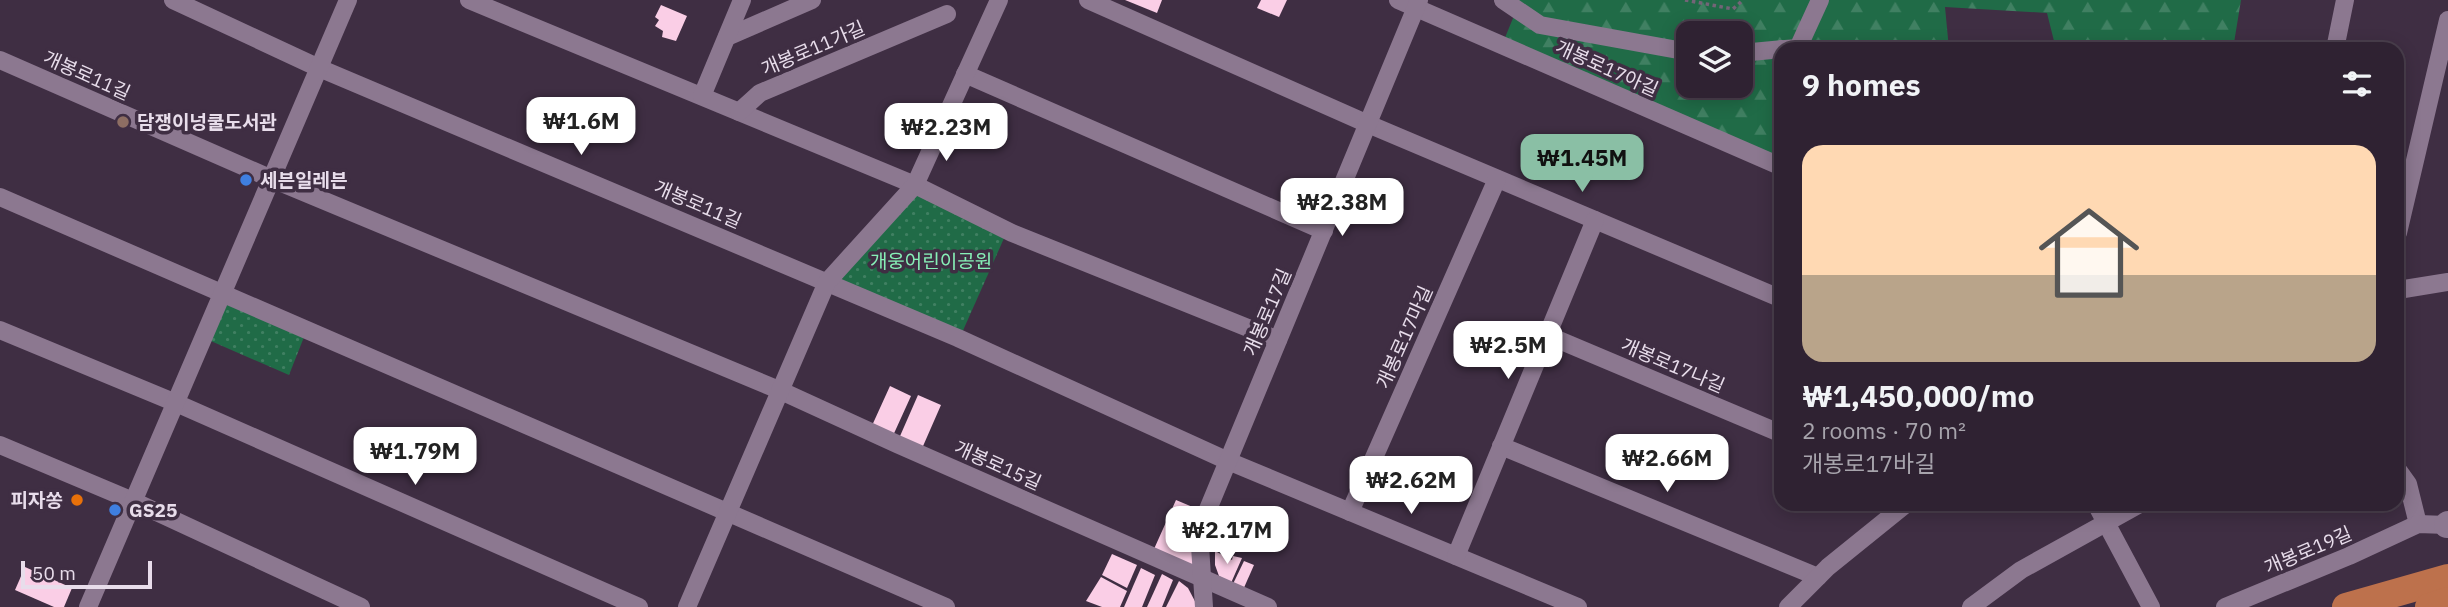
<!DOCTYPE html>
<meta charset="utf-8">
<style>
body{margin:0;font-family:"IBM Plex Sans","Noto Sans KR",sans-serif;background:#3b2f3e;color:#f1f3f6;height:100vh;display:flex;flex-direction:column;font-size:26px;white-space:nowrap}
*{box-sizing:border-box;margin:0}
p{font-size:23px;color:#a7a4ac}
.icon{flex:none;width:38px;height:38px;fill:none;stroke:currentColor;stroke-width:2;stroke-linecap:round;stroke-linejoin:round}
.map{position:relative;flex:1;overflow:hidden}
.panel{position:absolute;left:1774px;top:42px;width:630px;height:469px;display:flex;flex-direction:column;background:#2f2232;border-radius:21px;box-shadow:0 4px 18px #0003,0 0 0 2px #4a3f4d}
.panel>*{flex:none}
.controls{position:absolute;left:1676px;top:21px;display:grid;gap:14px}
.controls a{display:grid;place-items:center;width:77px;height:77px;border-radius:14px;background:#2f2232;box-shadow:0 4px 18px #0003,0 0 0 2px #4a3f4d;font-size:35px}
.scale{position:absolute;left:21px;bottom:18px;width:131px;box-sizing:border-box;padding-left:7px;border:4px solid #e8ddeb;border-top:0;font-size:19px;line-height:24px;white-space:nowrap;color:#e8ddeb;-webkit-text-stroke:5px #3f2e43;paint-order:stroke}
.price{position:absolute;translate:-50% -60px;padding:0 16px;border-radius:14px;background:#fff;color:#222;font-size:23px;line-height:46px;filter:drop-shadow(0 2px 4px #0008)}
.price::after{content:'';position:absolute;left:50%;top:42px;width:21px;height:16px;margin-left:-10px;background:inherit;clip-path:polygon(0 0,100% 0,50% 100%)}
.price.on{background:#8abfa5;color:#111}
ul{padding:0;list-style:none}
li{display:grid;align-content:center;gap:14px;height:371px;padding:0 28px}
li+li{border-top:2px solid #4a3f4d}
li span{display:grid;place-items:center;height:217px;border-radius:21px;color:#555}
li>.icon{margin-inline-start:auto}
span .icon{width:126px;height:126px;fill:#fffc;stroke-width:1}
li b{font-size:30px}
h2{display:flex;justify-content:space-between;align-items:center;height:84px;padding:0 28px;font-size:30px}
.map>svg:first-child{display:block}
</style>
<div class="map">
<svg width="2448" height="607" viewBox="0 0 2448 607">
<defs>
<pattern id="forest-firs" width="22" height="20" patternUnits="userSpaceOnUse" patternTransform="scale(1.75)"><rect width="22" height="20" fill="#206b47"/><path d="M5 1l3.5 6h-7zM16 11l3.5 6h-7z" fill="#408062"/></pattern>
<pattern id="park-dots" width="8" height="8" patternUnits="userSpaceOnUse" patternTransform="scale(1.75)"><rect width="8" height="8" fill="#206b47"/><path d="M2 2h.1M6 6h.1" fill="none" stroke="#408062" stroke-width="1.8" stroke-linecap="round"/></pattern>
</defs>
<rect width="100%" height="100%" fill="#3f2e43"/>
<!-- forest -->
<path fill="url(#forest-firs)" fill-rule="evenodd" d="M 1516,0 L 2241,0 L 2233,49 L 2056,49 L 2047,13 L 1945,7 L 1949,49 L 1782,49 L 1781,167 L 1502,45 L 1518,6 ZM 1689,33 L 1741,33 L 1741,86 L 1689,86 Z"/>
<!-- park -->
<g fill="url(#park-dots)">
<polygon points="918,192 1005,236 961,335 835,281"/>
<polygon points="220,301 304,337 289,375 204,338"/>
</g>
<!-- building -->
<g fill="#facee6">
<polygon points="1125,0 1162,0 1157,13"/>
<polygon points="1261,0 1287,0 1279,17 1257,8"/>
<polygon points="661,5 687,16 676,41 662,37 663,31 655,26 659,20 655,17"/>
<polygon points="890,386 911,396 891,440 870,430"/>
<polygon points="918,395 941,405 920,453 897,443"/>
<polygon points="1176,500 1195,508 1193,521 1193,566 1154,549"/>
<polygon points="1215,551 1232,560 1233,556 1242,558 1231,583 1219,576 1215,565"/>
<polygon points="1112,554 1137,565 1127,588 1102,575"/>
<polygon points="1244,561 1254,565 1243,590 1232,586"/>
<polygon points="25,567 72,588 64,607 54,607 15,590"/>
<polygon points="1141,568 1155,575 1142,607 1124,607"/>
<polygon points="1162,574 1173,580 1162,607 1147,607"/>
<polygon points="1101,577 1127,591 1120,607 1102,607 1086,601"/>
<polygon points="1179,581 1188,588 1198,607 1166,607"/>
</g>
<g fill="none" stroke-linecap="round" stroke-linejoin="round">
<!-- path -->
<polyline stroke="#736477" stroke-width="3.5" stroke-dasharray="3.5 3.5" stroke-linecap="butt" points="1685,0 1733,9 1743,0"/>
<!-- minor -->
<g stroke="#8c7890" stroke-width="18">
<polyline points="173,0 319,68 958,338 1228,461 1578,607"/>
<polyline points="469,0 915,185 1012,233 1278,340"/>
<polyline points="1088,0 1368,124 1782,299"/>
<polyline points="1398,0 1782,167"/>
<polyline points="1503,0 1540,25 1689,52"/>
<polyline points="727,37 812,0"/>
<polyline points="1785,49 1798,48 1820,0"/>
<polyline points="2335,49 2345,0"/>
<polyline points="1741,53 1782,49"/>
<polyline points="0,60 272,179 779,390 897,444 1268,607"/>
<polyline points="965,74 1324,231"/>
<polyline points="702,96 742,0"/>
<polyline points="739,112 760,93 947,14"/>
<polyline points="0,197 946,607"/>
<polyline points="2398,233 2448,20"/>
<polyline points="2398,290 2448,282"/>
<polyline points="0,330 176,403 639,607"/>
<polyline points="1547,335 1782,434"/>
<polyline points="0,445 133,501 361,607"/>
<polyline points="1501,446 1818,577"/>
<polyline points="2398,470 2408,484 2418,524"/>
<polyline points="2096,504 2151,607"/>
<polyline points="1350,512 1497,179"/>
<polyline points="1456,556 1595,220"/>
<polyline points="88,607 348,0"/>
<polyline points="687,607 827,282 915,185 999,0"/>
<polyline points="1204,607 1199,531 1419,0"/>
<polyline points="1788,607 1828,567 1906,504"/>
<polyline points="1971,607 2021,570 2140,504"/>
<polyline points="2225,607 2349,556 2418,524 2447,525"/>
</g>
<!-- secondary -->
<polyline stroke="#8c7890" stroke-width="26" points="2447,525 2448,524"/>
<!-- primary -->
<g stroke="#bd714c" stroke-width="28">
<polyline points="2346,607 2448,578"/>
<polyline points="2429,607 2448,601"/>
</g>
</g>
<!-- markers -->
<circle fill="#8d6e63" stroke="#3f2e43" stroke-width="2.5" cx="123" cy="122" r="7"/>
<g fill="#3f7fe0" stroke="#3f2e43" stroke-width="2.5">
<circle cx="246" cy="180" r="7"/>
<circle cx="115" cy="510" r="7"/>
</g>
<circle fill="#e8710a" stroke="#3f2e43" stroke-width="2.5" cx="77" cy="500" r="7"/>
<g text-anchor="middle" stroke-width="7" stroke-linejoin="round" paint-order="stroke">
<!-- street labels -->
<g font-size="19" fill="#e8ddeb" stroke="#3f2e43">
<text transform="translate(813 48) rotate(-23)" y="7">개봉로11가길</text>
<text transform="translate(1607 68) rotate(24)" y="7">개봉로17아길</text>
<text transform="translate(87 75) rotate(24)" y="7">개봉로11길</text>
<text transform="translate(698 204) rotate(23)" y="7">개봉로11길</text>
<text transform="translate(1267 312) rotate(-67)" y="7">개봉로17길</text>
<text transform="translate(1404 337) rotate(-66)" y="7">개봉로17마길</text>
<text transform="translate(1673 365) rotate(23)" y="7">개봉로17나길</text>
<text transform="translate(998 465) rotate(24)" y="7">개봉로15길</text>
<text transform="translate(2308 550) rotate(-23)" y="7">개봉로19길</text>
</g>
<!-- poi labels -->
<g font-size="19" font-weight="bold" fill="#e8ddeb" stroke="#3f2e43" text-anchor="start">
<text x="137" y="129">담쟁이넝쿨도서관</text>
<text x="260" y="187">세븐일레븐</text>
<text x="63" y="507" text-anchor="end">피자쏭</text>
<text x="129" y="517">GS25</text>
</g>
<!-- park labels -->
<g font-size="19" fill="#87f0b7" stroke="#3f2e43">
<text x="931" y="268">개웅어린이공원</text>
</g>
</g>
</svg>
<div class="controls">
<a><svg class="icon" aria-label="layers" viewBox="0 0 24 24"><path d="M12 4l9 5-9 5-9-5zM3 14l9 5 9-5"/></svg></a>
</div>
<div class="scale">50 m</div>
<b class="price" style="left:581px;top:157px">₩1.6M</b>
<b class="price" style="left:946px;top:163px">₩2.23M</b>
<b class="price on" style="left:1582px;top:194px">₩1.45M</b>
<b class="price" style="left:1342px;top:238px">₩2.38M</b>
<b class="price" style="left:1508px;top:381px">₩2.5M</b>
<b class="price" style="left:415px;top:487px">₩1.79M</b>
<b class="price" style="left:1667px;top:494px">₩2.66M</b>
<b class="price" style="left:1411px;top:516px">₩2.62M</b>
<b class="price" style="left:1227px;top:566px">₩2.17M</b>
<section class="panel">
<h2>9 homes<svg class="icon" aria-label="filters" viewBox="0 0 24 24"><path d="M4 7h16M4 17h16"/><circle cx="9" cy="7" r="2"/><circle cx="15" cy="17" r="2"/></svg></h2>
<ul>
<li><span style="background:linear-gradient(#ffd9b3 60%,#b9a48a 0)"><svg class="icon" aria-label="home" viewBox="0 0 24 24"><path d="M3 11l9-7 9 7M6 9v11h12V9"/></svg></span><div><b>₩1,450,000/mo</b><p>2 rooms · 70 m²</p><p>개봉로17바길</p></div></li>
</ul>
</section>
</div>
